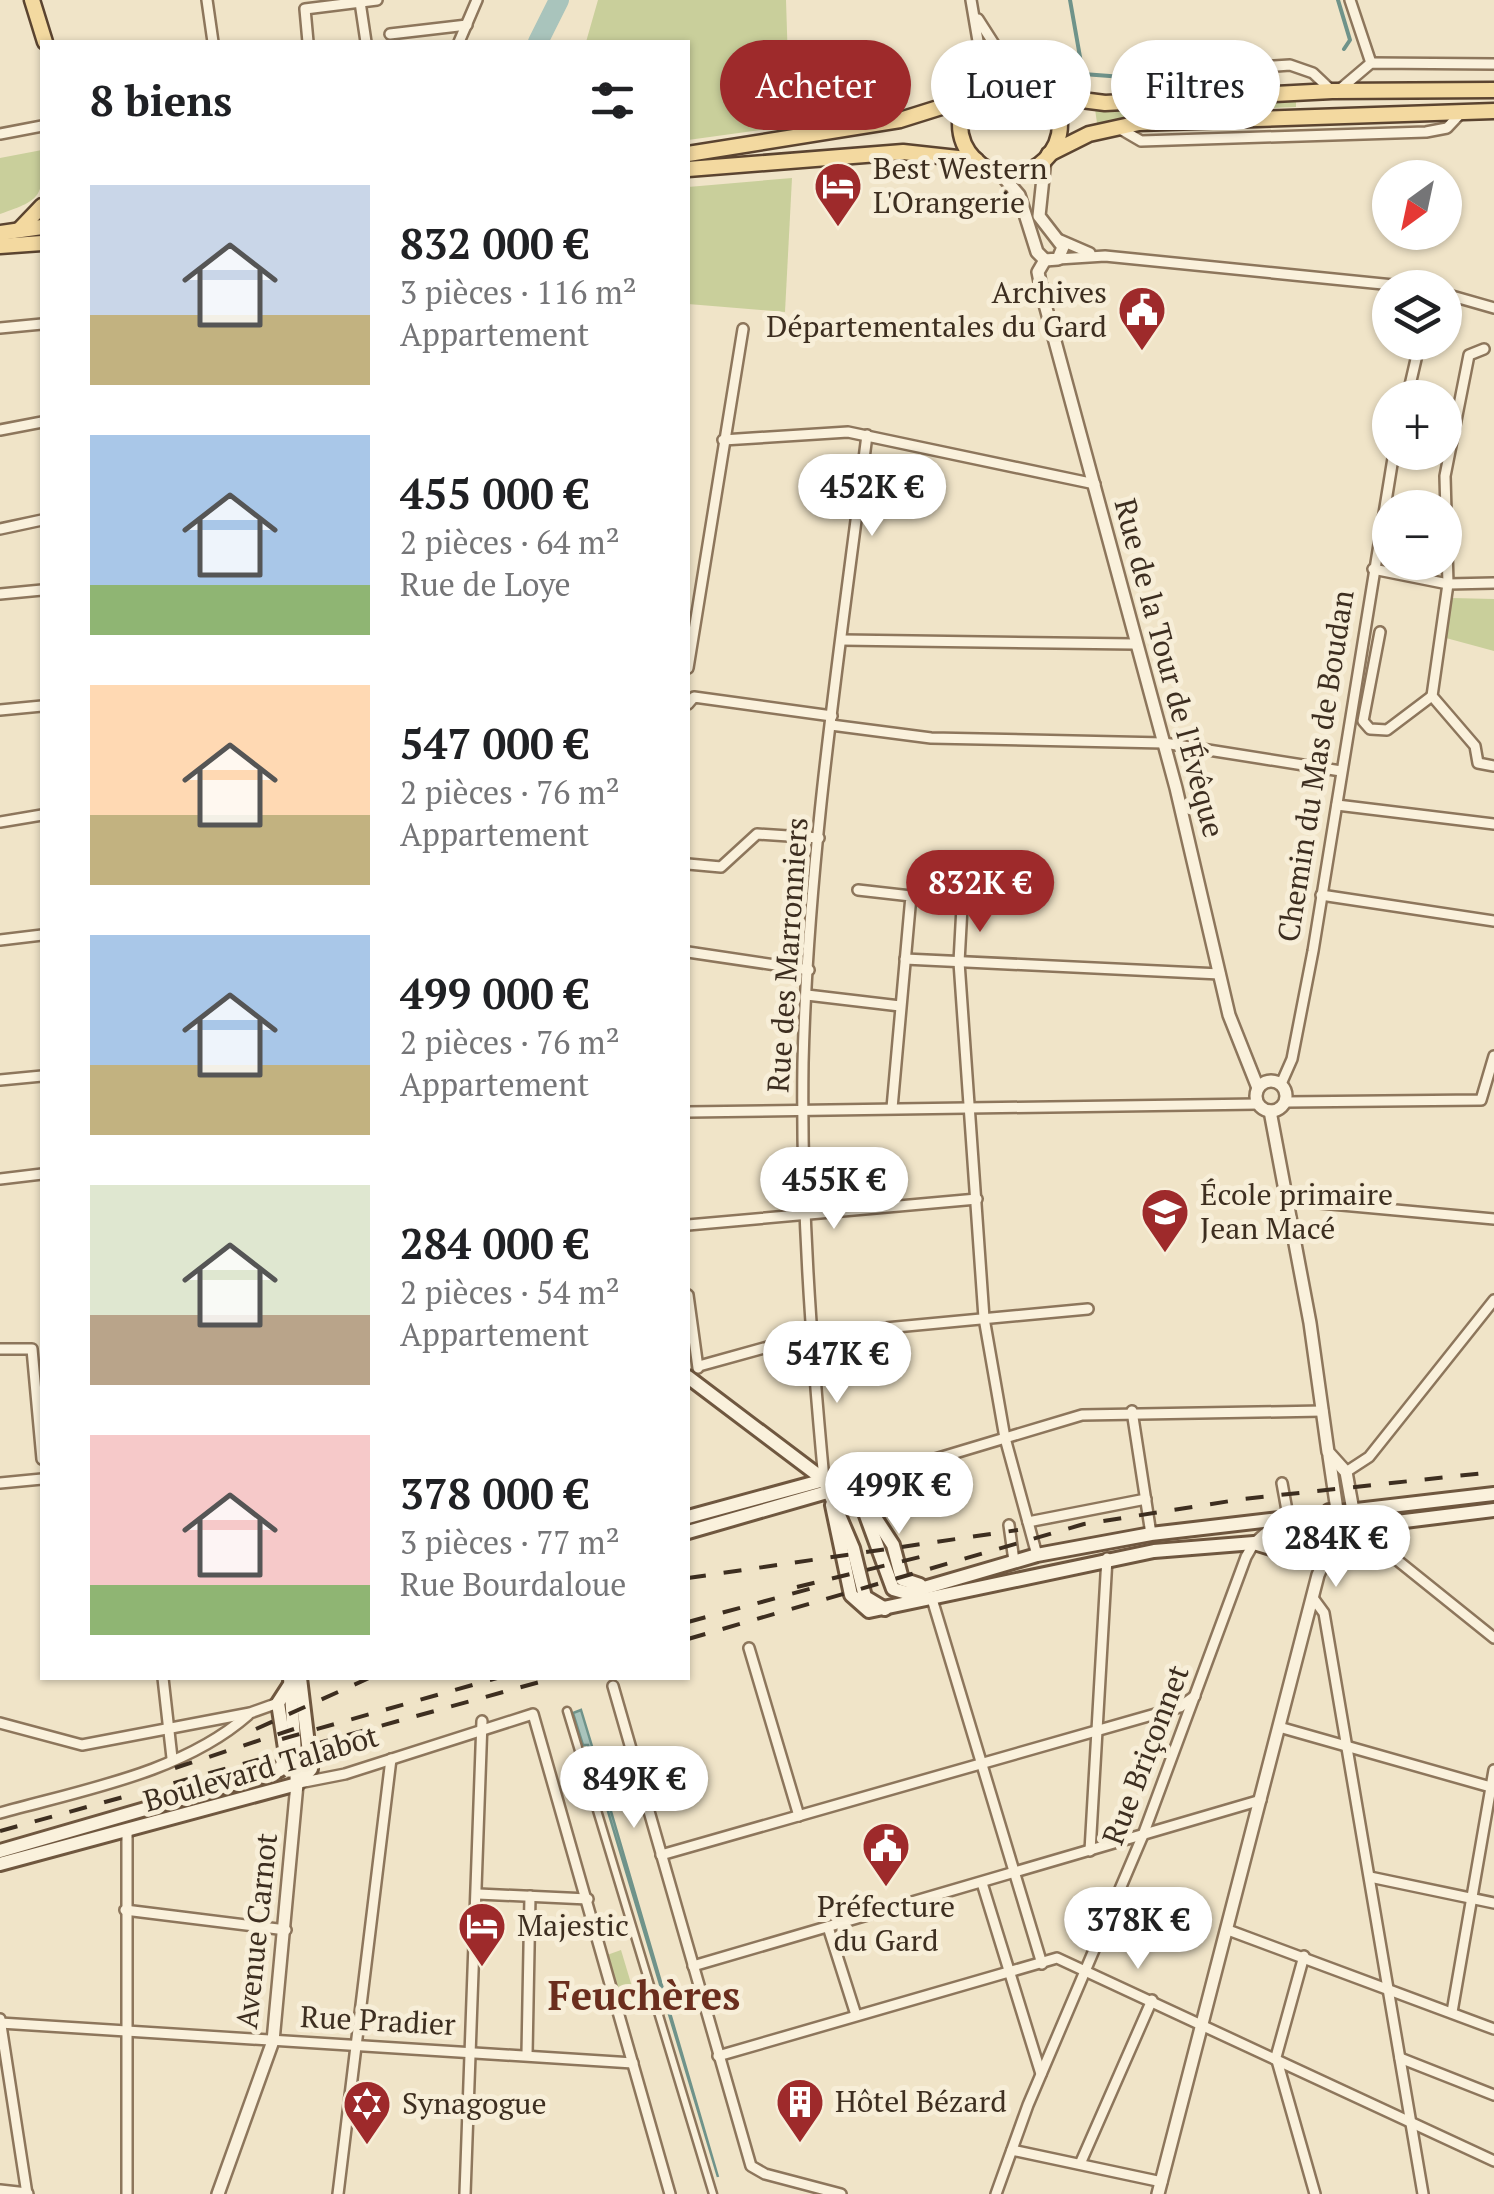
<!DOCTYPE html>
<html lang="fr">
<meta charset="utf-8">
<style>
body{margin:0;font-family:"PT Serif",serif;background:#f2f2f2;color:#202124;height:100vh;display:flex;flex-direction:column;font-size:38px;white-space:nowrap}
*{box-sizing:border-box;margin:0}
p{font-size:32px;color:#757577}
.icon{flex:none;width:55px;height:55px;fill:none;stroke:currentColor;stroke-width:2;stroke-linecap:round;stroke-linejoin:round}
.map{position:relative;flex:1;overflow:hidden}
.side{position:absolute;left:40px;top:40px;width:650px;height:1640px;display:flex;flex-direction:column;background:#fff;border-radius:0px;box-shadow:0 2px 8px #0004}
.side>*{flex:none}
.top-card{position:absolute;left:720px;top:40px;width:622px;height:90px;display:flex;gap:20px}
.needle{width:65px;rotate:213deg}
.buttons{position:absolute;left:1372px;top:160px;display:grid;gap:20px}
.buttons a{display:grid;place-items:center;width:90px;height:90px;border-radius:50%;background:#fff;box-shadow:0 2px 8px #0004;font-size:50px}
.price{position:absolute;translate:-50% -85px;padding:0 22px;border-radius:35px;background:#fff;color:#222;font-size:32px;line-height:65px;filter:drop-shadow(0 2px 5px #0008)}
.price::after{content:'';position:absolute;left:50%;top:60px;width:30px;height:22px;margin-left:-15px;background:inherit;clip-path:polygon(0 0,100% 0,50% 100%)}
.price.current{background:#9e2a2b;color:#fff}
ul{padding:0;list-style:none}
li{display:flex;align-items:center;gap:30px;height:250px;padding:0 50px}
li span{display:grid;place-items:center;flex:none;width:280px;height:200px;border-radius:0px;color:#555}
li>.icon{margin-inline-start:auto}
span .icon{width:120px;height:120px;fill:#fffc;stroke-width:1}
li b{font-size:42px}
h2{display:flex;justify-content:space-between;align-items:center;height:120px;padding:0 50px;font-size:42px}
.pill{padding:0 35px;border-radius:45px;background:#fff;box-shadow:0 2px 8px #0004;font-size:35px;line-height:90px}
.pill.current{background:#9e2a2b;color:#fff}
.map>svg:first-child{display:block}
</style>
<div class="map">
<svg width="1494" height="2194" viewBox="0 0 1494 2194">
<rect width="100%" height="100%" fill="#f0e4c8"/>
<!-- green -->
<g fill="#c9cf9b">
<polygon points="598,0 786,0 790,126 688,140 688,42 586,42"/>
<polygon points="1296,100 1296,107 1172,112 1097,123 1095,109"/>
<path d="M 42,150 C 43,196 44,199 0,214 L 0,158 Z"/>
<polygon points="792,178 785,312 688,304 688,187"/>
<polygon points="1452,598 1494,599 1494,651 1446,638"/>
<polygon points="621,1950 639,2010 625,2014 607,1955"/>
</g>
<!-- water -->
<polygon fill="#a9c4bc" stroke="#6f938a" stroke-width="2.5" points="581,1710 591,1743 718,2177 588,1745 583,1745 573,1713"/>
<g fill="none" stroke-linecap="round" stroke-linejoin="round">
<!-- stream -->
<g stroke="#6f938a" stroke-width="4">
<polyline points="1070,0 1083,74 1123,77"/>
<polyline points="1338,0 1350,40 1344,49"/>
</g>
<!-- river -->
<polyline stroke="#a9c4bc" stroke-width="20" points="538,42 559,0"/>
<!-- pedestrian casing -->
<g stroke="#8d765c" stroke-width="11">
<polyline id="pedestrian" points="567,1711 713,2194"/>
</g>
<!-- minor casing -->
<g stroke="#8d765c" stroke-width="14">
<g id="minor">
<polyline points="207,0 213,42"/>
<polyline points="1350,0 1371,63"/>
<polyline points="360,2 366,42"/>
<polyline points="978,19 994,44 1028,77"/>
<polyline points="390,34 467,25"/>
<polyline points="308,42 305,9 377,0"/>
<polyline points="459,42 477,0"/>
<polyline points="1338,91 1371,63 1494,64"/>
<polyline points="971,93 978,41 971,0"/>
<polyline points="1125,101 1160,74 1290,65 1313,73 1332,91"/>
<polyline points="1117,127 1141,141 1426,132 1447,128 1462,112"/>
<polyline points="0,134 42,126"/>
<polyline points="1060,240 1090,253"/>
<polyline points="1058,259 1105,256 1423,288"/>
<polyline points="1445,294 1494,308"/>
<polyline points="0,328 42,324"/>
<polyline points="1484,349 1469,355 1445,476 1448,584 1432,696 1475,746 1478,763 1494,766"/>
<polyline points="1407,398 1420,342"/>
<polyline points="0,430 42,422"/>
<polyline points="723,440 848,432 1095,484"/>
<polyline points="0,529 42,520"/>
<polyline points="1373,569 1448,584 1494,583"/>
<polyline points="0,594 42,590"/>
<polyline points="1380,632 1363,721 1370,729 1387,730 1432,696"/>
<polyline points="842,640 1134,644"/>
<polyline points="688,668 743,329"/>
<polyline points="688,704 694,697 832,716"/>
<polyline points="0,710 42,706"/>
<polyline points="831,725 931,738 1164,743 1341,771"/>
<polyline points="1337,805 1494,824"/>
<polyline points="0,822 42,815"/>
<polyline points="688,864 721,867 757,834 819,838"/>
<polyline points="858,890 911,896 892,1108"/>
<polyline points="1321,895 1494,921"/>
<polyline points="962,907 959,962 984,1318 1005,1438 1037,1555"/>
<polyline points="0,940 42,935"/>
<polyline points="688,952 809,970"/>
<polyline points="905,959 1220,974"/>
<polyline points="807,995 900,1006"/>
<polyline points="0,1080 42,1076"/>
<polyline points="1281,1084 1292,1059 1313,951 1394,452"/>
<polyline points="1286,1102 1481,1100 1494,1056"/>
<polyline points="688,1112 1258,1104"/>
<polyline points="0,1179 42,1174"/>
<polyline points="1287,1200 1494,1219"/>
<polyline points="688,1225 977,1199"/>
<polyline points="688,1295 698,1368"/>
<polyline points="0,1349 32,1349 42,1459"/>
<polyline points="699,1366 811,1335 1088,1309"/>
<polyline points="1132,1411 1151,1534"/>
<polyline points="1346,1472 1369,1457 1494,1300"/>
<path d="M 824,1480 C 811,1341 801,1203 803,1063 C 808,853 841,643 867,435"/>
<polyline points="0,1483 42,1479"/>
<polyline points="1282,1483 1288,1516"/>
<polyline points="835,1489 1082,1415 1323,1411"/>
<polyline points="1028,1522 1146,1499"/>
<polyline points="1009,1525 1014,1561"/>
<polyline points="1356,1527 1494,1638"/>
<polyline points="1313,1598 1324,1613 1423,2194"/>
<polyline points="932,1599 1042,1964"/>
<polyline points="749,1648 799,1816"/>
<polyline points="163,1678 172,1758"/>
<polyline points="613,1686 751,2166 765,2174 841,2194"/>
<polyline points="0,1723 82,1745 250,1713 278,1703"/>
<polyline points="1279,1727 1494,1788"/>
<polyline points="299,1783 345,1774 533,1714 670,2194"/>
<path d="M 0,1813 C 82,1790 182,1773 248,1715"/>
<polyline points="127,1833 127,2194"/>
<polyline points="1090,1851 1107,1558"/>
<polyline points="661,1855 1180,1707 1195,1696"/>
<polyline points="1370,1877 1494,1903"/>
<polyline points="982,1883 1041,2074"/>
<polyline points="478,1894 588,1899"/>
<polyline points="125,1910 286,1930"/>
<polyline points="828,1927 856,2015"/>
<polyline points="1228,1930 1494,2029"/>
<polyline points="1304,1956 1276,2057 1315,2194"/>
<polyline points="693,1966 1261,1800"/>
<polyline points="1452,2012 1494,1770"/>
<polyline points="0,2019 27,2194"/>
<polyline points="0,2023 633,2063"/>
<polyline points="527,2054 530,1896"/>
<polyline points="718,2056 1057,1958 1494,2161"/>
<polyline points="1400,2058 1494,2095"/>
<polyline points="1012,2150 1162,2182"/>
<polyline points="1080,2164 1152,2000"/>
<polyline points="338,2194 391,1759"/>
<polyline points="465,2194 482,1721"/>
<polyline points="996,2194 1028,2105 1143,1835 1246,1557 1254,1543 1281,1519"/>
</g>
</g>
<!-- tertiary casing -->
<g stroke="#8d765c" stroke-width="16">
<g id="tertiary">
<polyline points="999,172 1019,195 1037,252 1045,260"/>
<polyline points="1045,260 1038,272 1043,297 1176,788 1229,1015 1258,1088"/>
<polyline points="1045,260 1058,259 1063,247 1039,216 1045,159"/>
<circle cx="1271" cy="1096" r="15"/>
<polyline points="1270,1111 1310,1323 1328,1452 1346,1472 1356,1527"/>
<polyline points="1329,1456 1337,1510"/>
<polyline points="0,2191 27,2194"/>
<polyline points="218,2194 273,2041 297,1784"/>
<polyline points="1158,2194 1318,1575 1327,1555"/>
</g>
</g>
<!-- secondary casing -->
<g stroke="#6f573f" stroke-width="18">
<g id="secondary">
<polyline points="688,1377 876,1519 893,1545 902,1579 920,1585"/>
<polyline points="824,1480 853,1548 865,1597 885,1609"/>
<polyline points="832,1505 851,1595 869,1611 1154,1551 1254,1543 1294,1555 1327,1555 1356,1527 1494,1510"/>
<polyline points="864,1510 893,1589 907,1593 1037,1555 1151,1534 1494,1494"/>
<polyline points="688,1517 824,1480"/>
<polyline points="688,1532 827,1492"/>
<polyline points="1293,1548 1335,1540 1338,1523 1329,1511"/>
<polyline points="290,1678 297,1784"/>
<polyline points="0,1851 280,1770 286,1755 278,1703 289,1686"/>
<polyline points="0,1864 297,1784 311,1769 300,1678"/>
</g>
</g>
<!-- primary casing -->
<g stroke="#5b4430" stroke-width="19">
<g id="primary">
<polyline points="32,0 45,42"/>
<circle cx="1010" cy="124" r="50"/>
<polyline points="1038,83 1058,97 1105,103 1332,91 1494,90"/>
<polyline points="688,154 900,120 967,99"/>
<polyline points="1049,154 1089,134 1139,123 1494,111"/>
<polyline points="688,169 903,152 976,160"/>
<polyline points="19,230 42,206"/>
<polyline points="0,233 42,227"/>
<polyline points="0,246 42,243"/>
</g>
</g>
<!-- pedestrian -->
<use href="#pedestrian" stroke="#faf1dc" stroke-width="6"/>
<!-- minor -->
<use href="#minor" stroke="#faf1dc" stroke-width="9"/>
<!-- tertiary -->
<use href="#tertiary" stroke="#faf1dc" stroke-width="11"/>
<!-- secondary -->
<use href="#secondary" stroke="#faf1dc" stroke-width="12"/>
<!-- primary -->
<use href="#primary" stroke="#f3d9a0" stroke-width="14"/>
<!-- rail -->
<g stroke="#3d2e20" stroke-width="4" stroke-dasharray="18 18" stroke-linecap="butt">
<polyline points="688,1578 1018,1530"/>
<polyline points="797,1587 928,1555"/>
<polyline points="688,1622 813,1588"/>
<polyline points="688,1639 1084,1524 1243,1499 1494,1472"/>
<polyline points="256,1729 369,1678"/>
<polyline points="282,1739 497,1678"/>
<polyline points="175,1768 294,1729"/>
<polyline points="0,1831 554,1678"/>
</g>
</g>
<!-- icons -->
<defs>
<g id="hotel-pin" transform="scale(2.5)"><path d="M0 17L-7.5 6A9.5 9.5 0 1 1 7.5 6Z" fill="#9e2a2b" stroke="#f7eed8"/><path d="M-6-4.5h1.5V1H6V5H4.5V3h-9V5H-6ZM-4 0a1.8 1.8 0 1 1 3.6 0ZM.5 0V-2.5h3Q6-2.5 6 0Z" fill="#fff"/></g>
<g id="civic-pin" transform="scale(2.5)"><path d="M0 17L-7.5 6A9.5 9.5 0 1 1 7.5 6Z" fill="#9e2a2b" stroke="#f7eed8"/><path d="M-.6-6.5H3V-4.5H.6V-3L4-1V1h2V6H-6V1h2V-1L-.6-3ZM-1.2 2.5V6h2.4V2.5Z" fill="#fff"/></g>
<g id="school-pin" transform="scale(2.5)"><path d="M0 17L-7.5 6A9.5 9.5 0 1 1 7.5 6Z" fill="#9e2a2b" stroke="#f7eed8"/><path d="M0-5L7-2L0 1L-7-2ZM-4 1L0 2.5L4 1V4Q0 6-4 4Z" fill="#fff"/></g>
<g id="building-pin" transform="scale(2.5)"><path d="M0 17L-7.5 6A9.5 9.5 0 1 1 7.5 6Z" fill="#9e2a2b" stroke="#f7eed8"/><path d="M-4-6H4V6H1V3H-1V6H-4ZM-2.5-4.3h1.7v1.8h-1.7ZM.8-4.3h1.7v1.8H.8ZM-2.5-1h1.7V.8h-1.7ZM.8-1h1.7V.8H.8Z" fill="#fff"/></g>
<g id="synagogue-pin" transform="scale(2.5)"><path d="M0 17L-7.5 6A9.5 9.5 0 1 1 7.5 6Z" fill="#9e2a2b" stroke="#f7eed8"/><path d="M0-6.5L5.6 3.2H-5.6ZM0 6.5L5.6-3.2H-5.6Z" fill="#fff"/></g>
</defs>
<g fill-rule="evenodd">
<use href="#hotel-pin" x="838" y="186"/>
<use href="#civic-pin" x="1142" y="310"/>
<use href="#school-pin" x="1165" y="1212"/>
<use href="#civic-pin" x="886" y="1846"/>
<use href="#hotel-pin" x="482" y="1926"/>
<use href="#building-pin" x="800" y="2102"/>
<use href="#synagogue-pin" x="367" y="2104"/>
</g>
<g text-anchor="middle" stroke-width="10" stroke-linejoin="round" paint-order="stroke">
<!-- poi labels -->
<g font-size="30" fill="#3d2e20" stroke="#f7eed8" text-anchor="start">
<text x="873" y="179">Best Western<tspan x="873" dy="34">L'Orangerie</tspan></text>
<text x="1107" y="303" text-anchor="end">Archives<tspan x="1107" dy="34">Départementales du Gard</tspan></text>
<text x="1200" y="1205">École primaire<tspan x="1200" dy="34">Jean Macé</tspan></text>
<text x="886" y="1917" text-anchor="middle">Préfecture<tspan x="886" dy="34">du Gard</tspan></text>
<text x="517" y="1936">Majestic</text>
<text x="835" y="2112">Hôtel Bézard</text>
<text x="402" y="2114">Synagogue</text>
</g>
<!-- street labels -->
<g font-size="30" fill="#3d2e20" stroke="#f7eed8">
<text transform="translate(1169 668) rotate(75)" y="10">Rue de la Tour de l'Évêque</text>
<text transform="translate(1316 766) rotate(-81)" y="10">Chemin du Mas de Boudan</text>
<text transform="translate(788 955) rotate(-86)" y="10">Rue des Marronniers</text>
<text transform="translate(1146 1755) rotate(-69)" y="10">Rue Briçonnet</text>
<text transform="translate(261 1769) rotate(-16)" y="10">Boulevard Talabot</text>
<text transform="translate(257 1931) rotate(-84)" y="10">Avenue Carnot</text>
<text transform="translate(378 2021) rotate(3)" y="10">Rue Pradier</text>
</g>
<!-- district labels -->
<g font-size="40" font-weight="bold" fill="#6b2e1e" stroke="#f7eed8">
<text x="644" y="2010">Feuchères</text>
</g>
</g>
</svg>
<div class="buttons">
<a><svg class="needle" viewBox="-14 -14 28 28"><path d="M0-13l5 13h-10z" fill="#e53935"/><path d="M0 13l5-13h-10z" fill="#757577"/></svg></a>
<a><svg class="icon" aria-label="layers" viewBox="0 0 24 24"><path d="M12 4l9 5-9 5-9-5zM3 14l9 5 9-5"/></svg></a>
<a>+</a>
<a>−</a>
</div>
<b class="price" style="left:872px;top:539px">452K €</b>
<b class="price current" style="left:980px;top:935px">832K €</b>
<b class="price" style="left:834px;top:1232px">455K €</b>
<b class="price" style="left:837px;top:1406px">547K €</b>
<b class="price" style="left:899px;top:1537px">499K €</b>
<b class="price" style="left:1336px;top:1590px">284K €</b>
<b class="price" style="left:634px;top:1831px">849K €</b>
<b class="price" style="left:1138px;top:1972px">378K €</b>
<div class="top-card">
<a class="pill current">Acheter</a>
<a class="pill">Louer</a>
<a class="pill">Filtres</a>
</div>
<section class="side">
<h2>8 biens<svg class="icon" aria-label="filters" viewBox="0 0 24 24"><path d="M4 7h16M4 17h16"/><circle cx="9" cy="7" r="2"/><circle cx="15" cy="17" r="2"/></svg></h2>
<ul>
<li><span style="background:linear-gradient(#c9d6e8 65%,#c2b280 0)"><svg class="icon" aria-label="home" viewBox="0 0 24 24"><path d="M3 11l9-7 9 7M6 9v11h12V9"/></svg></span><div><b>832 000 €</b><p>3 pièces · 116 m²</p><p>Appartement</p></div></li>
<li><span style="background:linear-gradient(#a9c7e8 75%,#8fb573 0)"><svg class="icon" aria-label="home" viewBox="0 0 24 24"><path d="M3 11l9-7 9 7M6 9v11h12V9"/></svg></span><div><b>455 000 €</b><p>2 pièces · 64 m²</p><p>Rue de Loye</p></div></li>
<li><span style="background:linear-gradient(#ffd9b3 65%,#c2b280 0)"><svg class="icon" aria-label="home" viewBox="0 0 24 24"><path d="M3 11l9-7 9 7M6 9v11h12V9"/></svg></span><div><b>547 000 €</b><p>2 pièces · 76 m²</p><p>Appartement</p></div></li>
<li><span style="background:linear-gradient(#a9c7e8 65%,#c2b280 0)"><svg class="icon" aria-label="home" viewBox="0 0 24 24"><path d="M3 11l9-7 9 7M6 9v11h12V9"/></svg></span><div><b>499 000 €</b><p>2 pièces · 76 m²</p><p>Appartement</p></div></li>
<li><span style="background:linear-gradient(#dfe7d0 65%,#b9a48a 0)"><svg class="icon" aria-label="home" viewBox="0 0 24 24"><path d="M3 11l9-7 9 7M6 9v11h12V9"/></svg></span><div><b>284 000 €</b><p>2 pièces · 54 m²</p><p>Appartement</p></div></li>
<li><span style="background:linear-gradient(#f6c9c9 75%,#8fb573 0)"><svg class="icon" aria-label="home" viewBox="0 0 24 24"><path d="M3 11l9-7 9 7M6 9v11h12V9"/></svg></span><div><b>378 000 €</b><p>3 pièces · 77 m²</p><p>Rue Bourdaloue</p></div></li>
</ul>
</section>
</div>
